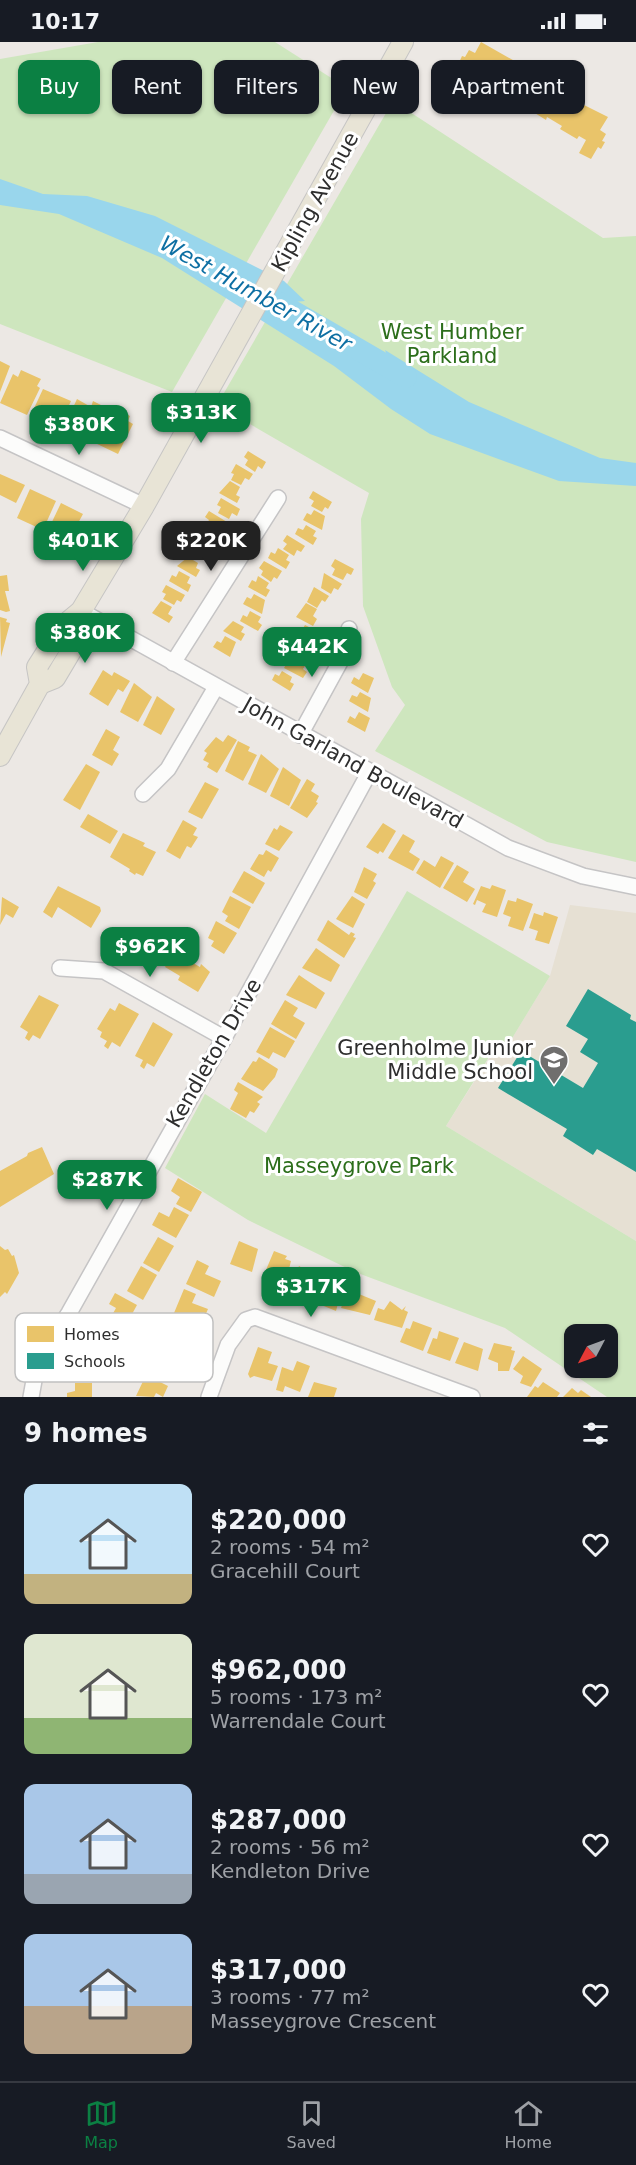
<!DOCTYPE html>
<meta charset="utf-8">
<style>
body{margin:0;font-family:"DejaVu Sans",sans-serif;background:#20242c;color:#f1f3f6;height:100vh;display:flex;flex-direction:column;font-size:22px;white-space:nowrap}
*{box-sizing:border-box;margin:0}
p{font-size:20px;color:#9ea1a6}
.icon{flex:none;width:33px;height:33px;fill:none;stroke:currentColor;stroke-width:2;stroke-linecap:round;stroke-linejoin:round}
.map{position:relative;height:1355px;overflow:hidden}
.drawer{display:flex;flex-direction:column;background:#171b24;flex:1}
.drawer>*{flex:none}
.banner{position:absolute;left:18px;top:18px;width:600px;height:54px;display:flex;gap:12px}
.needle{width:39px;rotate:229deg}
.buttons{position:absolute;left:564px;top:1282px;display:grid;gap:12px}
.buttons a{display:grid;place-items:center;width:54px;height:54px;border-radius:12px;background:#171b24;box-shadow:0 2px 4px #0004;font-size:30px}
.price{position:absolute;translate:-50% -51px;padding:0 14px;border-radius:12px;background:#0b8043;color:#fff;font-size:20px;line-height:39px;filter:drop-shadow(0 2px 3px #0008)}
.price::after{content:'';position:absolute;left:50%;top:36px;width:18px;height:14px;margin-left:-9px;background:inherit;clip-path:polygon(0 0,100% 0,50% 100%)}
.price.active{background:#222;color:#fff}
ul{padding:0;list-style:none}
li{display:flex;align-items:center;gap:18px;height:150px;padding:0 24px}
li span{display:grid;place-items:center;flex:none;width:168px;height:120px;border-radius:12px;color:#555}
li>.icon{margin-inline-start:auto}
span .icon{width:72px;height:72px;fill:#fffc;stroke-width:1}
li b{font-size:26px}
h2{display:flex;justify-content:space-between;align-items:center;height:72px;padding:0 24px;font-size:26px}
.chip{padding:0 21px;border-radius:12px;background:#171b24;box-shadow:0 2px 4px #0004;font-size:21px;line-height:54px}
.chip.active{background:#0b8043;color:#fff}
.status{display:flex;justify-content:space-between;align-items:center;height:42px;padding:0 30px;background:#171b24;direction:ltr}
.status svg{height:16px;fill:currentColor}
.tabs{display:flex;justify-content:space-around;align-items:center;height:84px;border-top:2px solid #363941;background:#171b24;font-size:16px;color:#9ea1a6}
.tabs a{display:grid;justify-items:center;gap:3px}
.tabs .active{color:#0b8043}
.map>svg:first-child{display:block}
</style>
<div class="status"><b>10:17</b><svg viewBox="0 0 49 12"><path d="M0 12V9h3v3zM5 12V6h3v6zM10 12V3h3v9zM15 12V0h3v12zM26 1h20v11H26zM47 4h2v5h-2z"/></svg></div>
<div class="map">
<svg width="636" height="1355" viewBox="0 0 636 1355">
<rect width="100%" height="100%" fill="#ece8e4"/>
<!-- education -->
<polygon fill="#e6e0d3" points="570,863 636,871 636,1199 446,1084 500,999 508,1003 550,934"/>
<!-- green -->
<g fill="#cee6be" fill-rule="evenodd">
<polygon points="98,0 275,0 347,46 172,350 0,282 0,17"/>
<polygon points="393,59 603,196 636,194 636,820 547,800 375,709 405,663 392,645 363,564 361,477 369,451 217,363"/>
<path d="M 407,849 L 550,934 L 508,1003 L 499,999 L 446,1084 L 636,1199 L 636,1355 L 607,1355 L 505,1286 L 355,1230 L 248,1178 L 165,1126 L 205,1052 L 266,1091 ZM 574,1293 L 608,1293 L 608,1326 L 574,1326 Z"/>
</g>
<!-- water -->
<path fill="#99d6ec" d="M 0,137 L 43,152 L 87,154 L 155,174 L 284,239 L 305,259 L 282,261 C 302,291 343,314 376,323 L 388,317 L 385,308 L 469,360 L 600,416 L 636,421 L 636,444 L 559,439 L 430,392 L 391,367 L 334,324 L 162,216 L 59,172 L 0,163 Z"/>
<!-- homes -->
<g fill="#e9c46a">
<polygon points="481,0 534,30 533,33 555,46 557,44 575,55 574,58 608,75 600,88 606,92 602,99 605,100 601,107 598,105 591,117 579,111 586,98 579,94 577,97 560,87 562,84 547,75 546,78 530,68 528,71 523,68 525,65 496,44 494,46 478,36 479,34 472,29 465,41 453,34 462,14 465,15 469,8 475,11"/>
<polygon points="0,319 10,324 0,350"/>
<polygon points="21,328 41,337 37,344 40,346 27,373 0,361 13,332 18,335"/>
<polygon points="43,347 71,359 58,388 30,375"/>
<polygon points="77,357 91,365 93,359 105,365 89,400 63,387"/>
<polygon points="113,363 123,368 119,375 121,376 124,371 130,374 128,379 133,382 118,412 93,400"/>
<polygon points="248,409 266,420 262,427 258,424 255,430 245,423 248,418 244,415"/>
<polygon points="236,422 253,432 249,438 245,436 241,443 231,438 234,432 231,431"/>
<polygon points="0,432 25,443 16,461 0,453"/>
<polygon points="230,439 240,445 236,453 240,455 237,461 219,451"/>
<polygon points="30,447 56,459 43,488 17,476"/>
<polygon points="313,449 332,460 328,467 325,465 322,470 311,464 314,459 309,456"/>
<polygon points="221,456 240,467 237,474 232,471 229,477 218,471 221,465 217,463"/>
<polygon points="61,461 83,472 71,494 50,484"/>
<polygon points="314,468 325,474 322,488 303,478 307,471 311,473"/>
<polygon points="209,469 227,480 224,486 219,483 216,489 206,483 209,478 205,475"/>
<polygon points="197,481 215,491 211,499 207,496 204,502 193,496"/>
<polygon points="306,483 316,489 313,494 317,496 313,503 295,492 298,486 303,488"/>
<polygon points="287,493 305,504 301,510 297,508 294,514 283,507 287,502 283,499"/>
<polygon points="192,497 203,504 200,508 204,511 199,518 183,507"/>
<polygon points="278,506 289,513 286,518 290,520 286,527 268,516 271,510 275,512"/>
<polygon points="188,515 198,521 196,526 200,528 196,535 177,524"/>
<polygon points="335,517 354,527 351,533 347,531 343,538 332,533 335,527 331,524"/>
<polygon points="264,519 282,529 277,537 274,535 271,540 261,533 263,529 259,526"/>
<polygon points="179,529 190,535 187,541 191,543 188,550 169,539 172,533 176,535"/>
<polygon points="324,531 342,542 338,548 334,546 331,552 321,546"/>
<polygon points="7,533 9,549 5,549 10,569 6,570 0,568 0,534"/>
<polygon points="258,534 269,541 266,546 270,548 266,555 248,545 252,538 256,540"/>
<polygon points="166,543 185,553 181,560 177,558 174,563 163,557 166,552 162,550"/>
<polygon points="314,545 329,554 325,560 322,558 317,566 307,560"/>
<polygon points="254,552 265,558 262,572 243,562 247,555 251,557"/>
<polygon points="161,559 172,565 168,572 173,575 169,581 152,571"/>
<polygon points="306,561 317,567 313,574 317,577 313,584 296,575"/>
<polygon points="250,569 261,575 258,580 262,583 258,589 240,579 243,573 247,575"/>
<polygon points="0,575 7,577 6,580 10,581 1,615"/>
<polygon points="233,579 244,585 241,590 245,592 241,599 223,589"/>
<polygon points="305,583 315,588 312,594 317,597 313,603 295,593 298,586 302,588"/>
<polygon points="225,594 236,600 230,615 213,605 217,599 221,601"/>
<polygon points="304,601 314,607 311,613 315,615 311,622 292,611 296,604 300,607"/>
<polygon points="295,616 306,622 303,627 307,630 303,636 284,626 288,619 292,621"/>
<polygon points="103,628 112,634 114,630 130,639 123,650 118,647 108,664 89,652"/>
<polygon points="282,629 292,635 290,640 294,642 290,649 272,638 275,632 279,634"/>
<polygon points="363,631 374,636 368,651 351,641 354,635 359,638"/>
<polygon points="134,641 152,655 138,680 120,670"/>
<polygon points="360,650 371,656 368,670 349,659 352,653 357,655"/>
<polygon points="157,654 175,667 161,693 143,683"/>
<polygon points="359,670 370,676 365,690 347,680 350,674 355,677"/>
<polygon points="106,687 120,695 113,708 119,712 112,724 92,713"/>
<polygon points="228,693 237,698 217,731 207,725 209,721 203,718 207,711 204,709 216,695 223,700"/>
<polygon points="238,699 250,705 248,709 257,713 243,739 225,729"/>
<polygon points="261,712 279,727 266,751 248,742"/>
<polygon points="86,722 100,730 80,768 63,758"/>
<polygon points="283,725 301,738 289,764 270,754"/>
<polygon points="307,737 315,742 311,749 319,754 316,760 318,761 307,776 290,766"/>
<polygon points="205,740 219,747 202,777 188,770"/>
<polygon points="88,772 118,789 110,802 80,785"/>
<polygon points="183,778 197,786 193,793 198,795 191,806 187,804 180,817 166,809"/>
<polygon points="383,781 396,789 383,811 380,809 378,812 366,805"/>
<polygon points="280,783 293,790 279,809 265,802 274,786 277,788"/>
<polygon points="123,791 145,801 143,804 156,810 143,834 136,831 135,833 129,829 130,827 110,815"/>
<polygon points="403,792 415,799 409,810 420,817 413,829 388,816"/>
<polygon points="266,808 279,816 271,830 268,828 264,835 250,827 259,812 263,813"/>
<polygon points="441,814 454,821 440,846 416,831 424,818 435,825"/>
<polygon points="457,823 469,830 463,840 475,847 467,860 443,846"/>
<polygon points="364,825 377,832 373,839 376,841 367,857 354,850"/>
<polygon points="244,829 265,841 253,862 232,850"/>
<polygon points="492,843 506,848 497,875 482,870 486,862 477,858 475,863 473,862 481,844 490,847"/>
<polygon points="58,844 100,865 101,869 91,886 58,865 52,876 43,870"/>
<polygon points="230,854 251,865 239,887 225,879 228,874 222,870"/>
<polygon points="352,854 365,862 353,886 336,877"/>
<polygon points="2,855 19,865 13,876 6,872 0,883"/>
<polygon points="517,856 533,862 523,889 508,884 511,875 503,872 508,858 516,860"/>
<polygon points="544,870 558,875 549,902 535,898 538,889 529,886 534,871 543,874"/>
<polygon points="328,878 349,893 351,890 355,892 353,895 356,896 344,916 317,898"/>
<polygon points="216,879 237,891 224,912 211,904 214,899 208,896"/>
<polygon points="134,886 161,903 152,919 145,914 143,918 123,906"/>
<polygon points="316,906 340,923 331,940 302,926"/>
<polygon points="174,910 200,925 201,922 210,930 198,950 178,938 180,934 165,925"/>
<polygon points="299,933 325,951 316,967 286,953"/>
<polygon points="39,953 59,963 40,997 33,993 29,999 25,996 28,990 20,985"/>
<polygon points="285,958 298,966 293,974 305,981 296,997 271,982"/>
<polygon points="119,961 139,972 120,1005 112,1000 108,1007 104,1004 107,999 100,995 102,990 97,987 110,966 115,969"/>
<polygon points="153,980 173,992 154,1025 147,1021 144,1027 140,1024 143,1018 135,1014"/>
<polygon points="270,985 295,999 285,1016 273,1010 269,1017 256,1010"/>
<polygon points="259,1015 278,1027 275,1035 263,1049 241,1037 253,1019 256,1020"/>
<polygon points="238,1040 263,1055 257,1060 260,1062 254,1071 250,1069 246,1076 230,1067 238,1051 234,1048"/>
<polygon points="42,1105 54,1132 0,1165 0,1129 27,1114 28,1111"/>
<polygon points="178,1136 202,1150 191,1170 176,1162 180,1155 171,1149"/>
<polygon points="174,1165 189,1173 176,1196 152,1183 159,1170 169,1175"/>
<polygon points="158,1195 174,1204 159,1230 143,1221"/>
<polygon points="239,1199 258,1207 252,1230 230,1222"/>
<polygon points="0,1204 5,1208 8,1207 12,1214 14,1213 19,1231 7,1252 5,1250 0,1255"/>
<polygon points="274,1209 287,1214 285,1217 291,1219 285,1243 263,1235"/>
<polygon points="197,1218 209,1224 205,1232 221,1239 214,1255 186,1242"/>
<polygon points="141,1224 157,1233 143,1258 127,1249"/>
<polygon points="299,1224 316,1235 309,1259 288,1250"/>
<polygon points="326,1233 344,1239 336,1269 314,1260"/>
<polygon points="184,1247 196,1252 192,1261 208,1267 201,1283 174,1271"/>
<polygon points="354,1250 376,1259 370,1273 341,1266 346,1252 352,1255"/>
<polygon points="115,1251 137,1263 126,1283 111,1275 116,1266 109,1262"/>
<polygon points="390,1259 402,1268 406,1264 404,1268 408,1270 402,1286 374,1278 378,1266 384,1268"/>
<polygon points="413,1279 432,1286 423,1309 400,1300 406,1286 410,1287"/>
<polygon points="439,1289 459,1296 450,1319 427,1311 433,1296 437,1297"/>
<polygon points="464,1300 483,1307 478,1329 455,1321"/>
<polygon points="494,1301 512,1305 511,1308 515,1309 509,1329 498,1329 498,1321 488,1317"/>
<polygon points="258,1305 272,1310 268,1321 278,1324 272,1339 254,1334 250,1336 248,1332"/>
<polygon points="523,1314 542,1327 531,1345 520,1341 523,1334 513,1327"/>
<polygon points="297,1319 310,1324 300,1350 285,1344 283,1350 276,1348 282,1325 293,1329"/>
<polygon points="146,1333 168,1344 163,1355 156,1351 154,1355 136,1354"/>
<polygon points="314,1340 337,1346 334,1355 308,1355"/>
<polygon points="543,1340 560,1351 557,1355 527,1355 535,1344 538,1346"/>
<polygon points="75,1341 92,1341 92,1355 67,1355 67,1351 75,1349"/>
<polygon points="572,1346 578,1351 581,1348 591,1355 563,1355"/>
</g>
<!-- schools -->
<polygon fill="#2a9d8f" points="588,947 631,973 630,977 636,980 636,1130 597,1107 593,1113 563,1094 567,1087 498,1046 521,1009 583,1046 598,1021 580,1010 588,997 566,984"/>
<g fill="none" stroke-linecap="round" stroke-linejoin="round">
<!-- river -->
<polyline stroke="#99d6ec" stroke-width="22" points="258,249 406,335"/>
<!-- minor casing -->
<g stroke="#c5c4c5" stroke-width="18">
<g id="minor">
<polyline points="0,396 144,464"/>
<polyline points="81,569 508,806 583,834 636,845"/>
<polyline points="173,621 278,456"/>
<polyline points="300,693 346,609 349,587"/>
<polyline points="143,752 168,727 216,645"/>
<polyline points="60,926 104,929 224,996"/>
<polyline points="31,1355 37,1322 69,1271 224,996 369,731"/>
<polyline points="209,1355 228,1303 246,1278 255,1275 472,1355"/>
</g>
</g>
<!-- major casing -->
<g stroke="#c6c5c4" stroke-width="22">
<g id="major">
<polyline points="40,642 55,636 80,594 81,569"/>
<polyline points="0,714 40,642 37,625 63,584 81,569 144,464 403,0"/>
</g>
</g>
<!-- minor -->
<use href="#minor" stroke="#fcfcfb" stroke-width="15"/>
<!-- major -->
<use href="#major" stroke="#e8e4d6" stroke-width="20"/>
</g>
<!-- icons -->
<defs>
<g id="school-pin" transform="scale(1.5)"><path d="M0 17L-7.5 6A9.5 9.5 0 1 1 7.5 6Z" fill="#706f6e" stroke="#fff"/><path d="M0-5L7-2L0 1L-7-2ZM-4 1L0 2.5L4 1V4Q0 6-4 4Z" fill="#fff"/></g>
</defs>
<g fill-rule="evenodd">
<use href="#school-pin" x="554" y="1018"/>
</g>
<g text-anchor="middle" stroke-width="6" stroke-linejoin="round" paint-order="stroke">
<!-- street labels -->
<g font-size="21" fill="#2e2e2e" stroke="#fff">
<text transform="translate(315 160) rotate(-61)" y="7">Kipling Avenue</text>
<text transform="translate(353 721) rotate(29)" y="7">John Garland Boulevard</text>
<text transform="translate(214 1011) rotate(-60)" y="7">Kendleton Drive</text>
</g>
<!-- park labels -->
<g font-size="21" fill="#2c6e1b" stroke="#fff">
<text x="452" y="297">West Humber<tspan x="452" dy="24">Parkland</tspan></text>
<text x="359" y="1131">Masseygrove Park</text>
</g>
<!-- poi labels -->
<g font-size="21" fill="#2e2e2e" stroke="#fff" text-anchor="end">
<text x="533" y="1013">Greenholme Junior<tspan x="533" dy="24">Middle School</tspan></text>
</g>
<!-- water labels -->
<g font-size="22" font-style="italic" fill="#0d6fa3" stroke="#fff">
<text transform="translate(256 251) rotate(29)" y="8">West Humber River</text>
</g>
</g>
<!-- legend -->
<rect x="15" y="1271" width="198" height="69" rx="9" fill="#fff" stroke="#c0c0c0" stroke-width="1.5"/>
<rect x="27" y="1284" width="27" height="16" fill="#e9c46a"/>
<rect x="27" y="1311" width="27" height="16" fill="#2a9d8f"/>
<g font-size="16" fill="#2e2e2e">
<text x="64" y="1298">Homes</text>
<text x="64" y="1325">Schools</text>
</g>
</svg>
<div class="buttons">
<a><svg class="needle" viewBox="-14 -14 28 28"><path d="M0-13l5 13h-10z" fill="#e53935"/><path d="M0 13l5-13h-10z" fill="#9ea1a6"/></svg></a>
</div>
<b class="price" style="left:201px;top:402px">$313K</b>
<b class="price" style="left:79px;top:414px">$380K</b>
<b class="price" style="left:83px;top:530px">$401K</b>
<b class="price active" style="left:211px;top:530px">$220K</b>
<b class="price" style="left:85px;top:622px">$380K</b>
<b class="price" style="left:312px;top:636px">$442K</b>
<b class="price" style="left:150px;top:936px">$962K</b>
<b class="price" style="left:107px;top:1169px">$287K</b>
<b class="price" style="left:311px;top:1276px">$317K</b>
<div class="banner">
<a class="chip active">Buy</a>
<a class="chip">Rent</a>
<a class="chip">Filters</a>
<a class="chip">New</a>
<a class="chip">Apartment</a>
</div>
</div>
<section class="drawer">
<h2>9 homes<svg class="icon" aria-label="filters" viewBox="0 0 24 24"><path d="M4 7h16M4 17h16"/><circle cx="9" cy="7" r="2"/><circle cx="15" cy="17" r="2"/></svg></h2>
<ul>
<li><span style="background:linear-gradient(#bfe0f5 75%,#c2b280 0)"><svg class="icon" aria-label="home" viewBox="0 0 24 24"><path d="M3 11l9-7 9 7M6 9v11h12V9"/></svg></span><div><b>$220,000</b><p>2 rooms · 54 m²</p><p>Gracehill Court</p></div><svg class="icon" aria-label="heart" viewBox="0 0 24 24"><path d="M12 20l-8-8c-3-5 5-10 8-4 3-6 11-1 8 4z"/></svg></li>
<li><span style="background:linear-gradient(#dfe7d0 70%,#8fb573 0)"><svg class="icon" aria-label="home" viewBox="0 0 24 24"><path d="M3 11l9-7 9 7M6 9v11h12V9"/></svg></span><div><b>$962,000</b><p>5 rooms · 173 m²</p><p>Warrendale Court</p></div><svg class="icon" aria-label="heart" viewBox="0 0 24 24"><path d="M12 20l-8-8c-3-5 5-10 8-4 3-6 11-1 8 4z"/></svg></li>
<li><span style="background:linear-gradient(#a9c7e8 75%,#9aa5b1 0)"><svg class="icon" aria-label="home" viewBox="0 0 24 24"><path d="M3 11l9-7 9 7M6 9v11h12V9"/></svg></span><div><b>$287,000</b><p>2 rooms · 56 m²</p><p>Kendleton Drive</p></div><svg class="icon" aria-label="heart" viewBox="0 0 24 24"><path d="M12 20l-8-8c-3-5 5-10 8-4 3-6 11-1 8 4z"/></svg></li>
<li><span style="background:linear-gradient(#a9c7e8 60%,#b9a48a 0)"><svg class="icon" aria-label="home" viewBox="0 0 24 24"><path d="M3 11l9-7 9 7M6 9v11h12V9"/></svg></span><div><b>$317,000</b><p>3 rooms · 77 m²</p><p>Masseygrove Crescent</p></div><svg class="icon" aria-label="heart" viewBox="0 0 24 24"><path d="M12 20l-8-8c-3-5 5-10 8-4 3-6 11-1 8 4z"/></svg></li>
</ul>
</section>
<nav class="tabs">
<a class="active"><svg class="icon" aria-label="map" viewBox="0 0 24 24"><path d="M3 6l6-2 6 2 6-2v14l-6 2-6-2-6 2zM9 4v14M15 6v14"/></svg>Map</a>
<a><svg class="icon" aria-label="saved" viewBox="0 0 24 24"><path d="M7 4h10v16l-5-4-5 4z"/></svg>Saved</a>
<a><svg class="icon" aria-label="home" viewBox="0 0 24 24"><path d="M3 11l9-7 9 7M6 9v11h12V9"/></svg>Home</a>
</nav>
